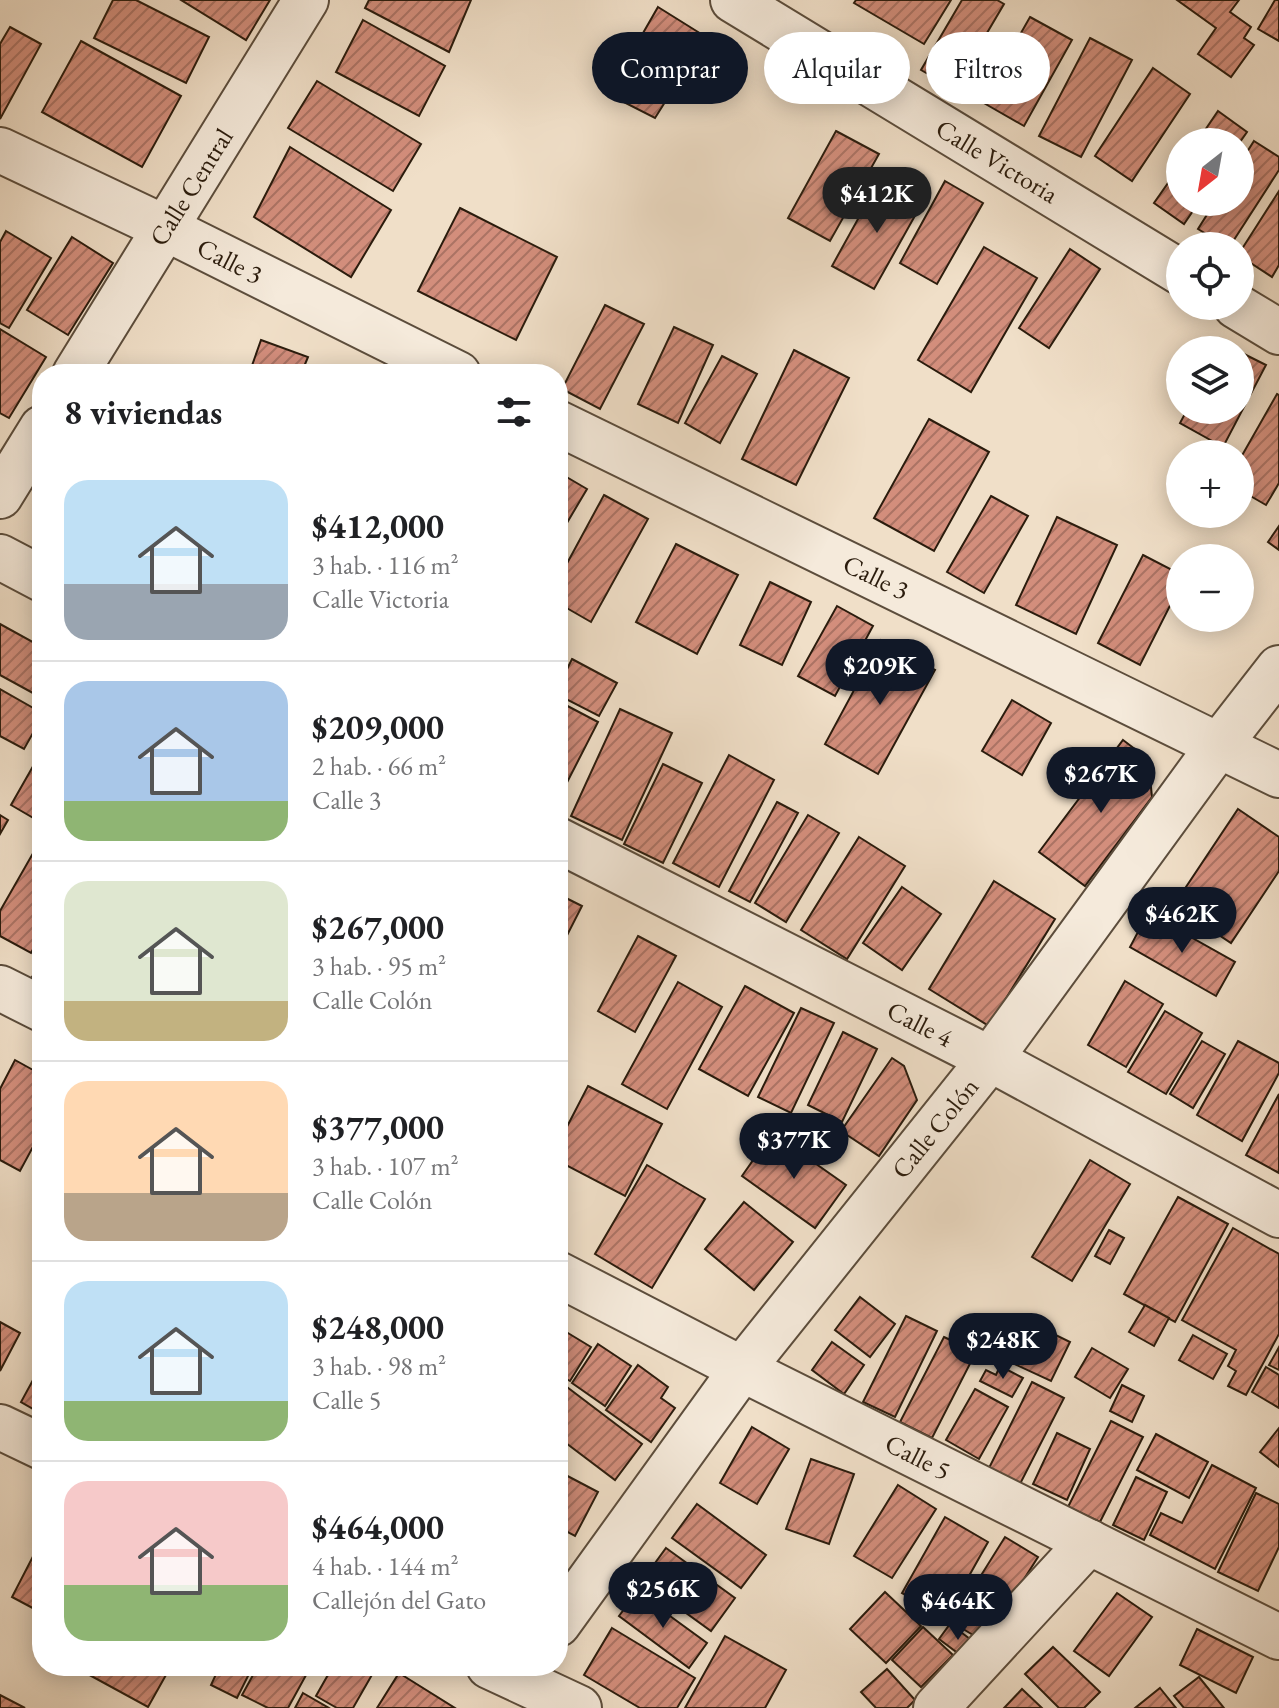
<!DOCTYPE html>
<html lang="es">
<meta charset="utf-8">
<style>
body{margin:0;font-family:"EB Garamond",serif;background:#f6f6f6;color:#202124;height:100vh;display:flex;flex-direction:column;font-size:30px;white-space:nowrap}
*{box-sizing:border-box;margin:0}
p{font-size:26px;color:#757577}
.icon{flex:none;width:44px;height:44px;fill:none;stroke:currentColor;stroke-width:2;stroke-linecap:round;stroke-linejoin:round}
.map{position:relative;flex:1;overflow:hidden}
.drawer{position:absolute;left:32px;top:364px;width:536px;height:1312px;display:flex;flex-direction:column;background:#fff;border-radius:32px;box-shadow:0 4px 20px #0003}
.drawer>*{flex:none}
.top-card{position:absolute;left:592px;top:32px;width:566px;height:72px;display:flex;gap:16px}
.needle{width:52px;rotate:211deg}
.tools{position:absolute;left:1166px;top:128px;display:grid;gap:16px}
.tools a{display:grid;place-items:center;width:88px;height:88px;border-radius:50%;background:#fff;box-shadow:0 4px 20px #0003;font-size:40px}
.price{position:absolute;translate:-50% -68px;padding:0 18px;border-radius:28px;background:#111827;color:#fff;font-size:26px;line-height:52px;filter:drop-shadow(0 2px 4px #0008)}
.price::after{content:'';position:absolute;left:50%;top:48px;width:24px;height:18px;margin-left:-12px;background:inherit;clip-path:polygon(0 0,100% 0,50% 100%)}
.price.selected{background:#222;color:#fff}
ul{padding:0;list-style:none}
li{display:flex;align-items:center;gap:24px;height:200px;padding:0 32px}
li+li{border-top:2px solid #e0e0e0}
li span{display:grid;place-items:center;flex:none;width:224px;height:160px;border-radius:24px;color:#555}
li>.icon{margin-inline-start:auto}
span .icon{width:96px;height:96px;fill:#fffc;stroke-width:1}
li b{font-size:34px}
h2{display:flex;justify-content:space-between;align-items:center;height:96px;padding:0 32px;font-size:34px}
.chip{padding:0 28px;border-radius:36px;background:#fff;box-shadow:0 4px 20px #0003;font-size:28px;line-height:72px}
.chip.selected{background:#111827;color:#fff}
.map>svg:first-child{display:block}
</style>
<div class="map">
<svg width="1279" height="1708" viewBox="0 0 1279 1708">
<defs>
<pattern id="building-hatch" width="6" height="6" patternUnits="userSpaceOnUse" patternTransform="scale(2)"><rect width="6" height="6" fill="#d38e7c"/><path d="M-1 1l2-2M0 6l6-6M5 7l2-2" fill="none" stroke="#ab7364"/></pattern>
</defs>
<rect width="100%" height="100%" fill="#f0dfc8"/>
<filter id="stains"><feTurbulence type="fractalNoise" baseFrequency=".0025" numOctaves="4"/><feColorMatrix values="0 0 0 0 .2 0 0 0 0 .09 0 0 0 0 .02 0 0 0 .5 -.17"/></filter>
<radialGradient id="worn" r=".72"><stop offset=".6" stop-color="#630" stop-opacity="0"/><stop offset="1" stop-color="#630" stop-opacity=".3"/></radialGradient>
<!-- building -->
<g fill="url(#building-hatch)" stroke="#2b1c0d" stroke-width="2">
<polygon points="113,0 136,0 209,37 186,83 94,38"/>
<polygon points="181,0 270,0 246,40"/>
<polygon points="369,0 471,0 449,52 365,8"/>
<polygon points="856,0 951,0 924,44 854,3"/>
<polygon points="962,0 997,0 1004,4 954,89 921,70"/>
<polygon points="1177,0 1239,0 1230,12 1251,27 1244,38 1254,45 1231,77 1198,54 1216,28"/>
<polygon points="1275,0 1279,0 1279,41 1258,29"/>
<polygon points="658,7 706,37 655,118 608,94"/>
<polygon points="1030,17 1072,40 1024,126 982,102"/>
<polygon points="363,20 445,66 419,116 336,72"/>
<polygon points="10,27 41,44 0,119 0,44"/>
<polygon points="1090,38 1132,60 1081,157 1039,136"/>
<polygon points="81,41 181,96 142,167 42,112"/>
<polygon points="1153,68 1190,94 1132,181 1095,156"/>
<polygon points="317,81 421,144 393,191 288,128"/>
<polygon points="1218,111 1247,132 1240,142 1197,142"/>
<polygon points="836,131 879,154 830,241 788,218"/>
<polygon points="1254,141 1279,157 1279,170 1230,246 1226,246 1198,229 1215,202 1240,202 1240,163"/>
<polygon points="290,147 391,210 351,277 254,217"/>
<polygon points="1180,166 1180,202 1199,202 1184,224 1154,203"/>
<polygon points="879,181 921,205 874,289 832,266"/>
<polygon points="945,181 983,203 937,284 900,263"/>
<polygon points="1279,191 1279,265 1272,277 1240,256 1240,252"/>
<polygon points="460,208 557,257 516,340 418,291"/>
<polygon points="6,231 51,258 9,328 0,323 0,242"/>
<polygon points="72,237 113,263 68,335 27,310"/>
<polygon points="984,247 1037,278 971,392 918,360"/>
<polygon points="1070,249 1100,269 1049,348 1019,328"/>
<polygon points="605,305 644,324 600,409 562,389"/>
<polygon points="674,327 713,345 678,423 638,404"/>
<polygon points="0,329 46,357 9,418 0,413"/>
<polygon points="261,340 308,357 301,374 249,374"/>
<polygon points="1221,342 1236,350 1218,350"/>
<polygon points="794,350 849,378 796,485 742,459"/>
<polygon points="1240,352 1266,365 1223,447 1180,423 1187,410 1240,410"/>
<polygon points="722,356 757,374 720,443 685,423"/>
<polygon points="1277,394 1279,395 1279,483 1266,505 1240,490 1240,459"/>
<polygon points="929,419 989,452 934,551 874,518"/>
<polygon points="558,472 587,489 558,538"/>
<polygon points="604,495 648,519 591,622 558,603 558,580"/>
<polygon points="991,496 1028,516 984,593 947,572"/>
<polygon points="1057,517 1117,545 1076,634 1016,605"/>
<polygon points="1279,526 1279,550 1268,542"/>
<polygon points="676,544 738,575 697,654 636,622"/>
<polygon points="1143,555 1180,574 1180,586 1140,665 1098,643"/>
<polygon points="770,582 811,602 782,665 740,645"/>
<polygon points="837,606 873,626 835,696 798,676"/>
<polygon points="0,624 42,647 42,698 0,675"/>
<polygon points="881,640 935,670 878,774 825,744"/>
<polygon points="572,659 617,683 599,716 558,695 558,687"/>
<polygon points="0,689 42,713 42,717 24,749 0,736"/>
<polygon points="1012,700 1051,723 1022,775 982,751"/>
<polygon points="558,701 598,722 558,800"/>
<polygon points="620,709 672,733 622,840 571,816"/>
<polygon points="1123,740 1148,759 1152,797 1085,886 1039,852"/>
<polygon points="729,755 774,780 719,887 673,863"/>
<polygon points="36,761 42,765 42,823 11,805"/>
<polygon points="663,764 702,783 663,863 624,844"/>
<polygon points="777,802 798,813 750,902 729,891"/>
<polygon points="1238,809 1279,837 1279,871 1231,943 1174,905"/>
<polygon points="0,815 8,820 0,834"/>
<polygon points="808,815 839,833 786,922 755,903"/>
<polygon points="859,837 905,866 847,959 801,930"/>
<polygon points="36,848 42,851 42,933 31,953 0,936 0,911"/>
<polygon points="994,881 1055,919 989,1026 929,989"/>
<polygon points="902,887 941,914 902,970 863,943"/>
<polygon points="558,894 582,906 558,953"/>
<polygon points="1148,913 1235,962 1216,996 1130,947"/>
<polygon points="638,936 676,956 635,1032 598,1011"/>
<polygon points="42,959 42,988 30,981"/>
<polygon points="1125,981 1163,1004 1126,1067 1088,1045"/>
<polygon points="678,982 722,1007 667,1109 622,1084"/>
<polygon points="745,986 794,1013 748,1096 699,1069"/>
<polygon points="801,1008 834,1023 791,1113 758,1097"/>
<polygon points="1165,1011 1202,1033 1166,1094 1128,1072"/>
<polygon points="843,1032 877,1049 842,1122 808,1105"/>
<polygon points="1202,1041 1225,1054 1193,1108 1170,1094"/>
<polygon points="1238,1041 1279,1063 1279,1073 1242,1141 1197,1115"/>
<polygon points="892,1058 904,1066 917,1100 879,1156 841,1131"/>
<polygon points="15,1060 42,1075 42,1130 20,1171 0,1160 0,1089"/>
<polygon points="588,1086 662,1124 625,1196 558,1161 558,1144"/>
<polygon points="1279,1094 1279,1173 1246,1155"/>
<polygon points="772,1133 846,1185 815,1228 742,1176"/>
<polygon points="1090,1160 1130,1184 1072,1281 1032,1257"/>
<polygon points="647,1165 705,1199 652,1288 595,1254"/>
<polygon points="1178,1197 1228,1224 1175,1322 1124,1294"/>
<polygon points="744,1202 793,1242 754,1290 705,1249"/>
<polygon points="1233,1228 1279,1254 1279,1334 1246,1395 1228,1386 1236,1371 1228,1366 1236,1350 1182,1320"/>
<polygon points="1109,1230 1124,1238 1110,1264 1095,1256"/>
<polygon points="860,1297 895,1324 870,1357 835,1330"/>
<polygon points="1145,1305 1169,1318 1154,1346 1129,1332"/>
<polygon points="1015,1315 1070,1342 1051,1381 995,1355"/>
<polygon points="906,1316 937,1331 895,1417 863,1402"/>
<polygon points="0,1322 20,1333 0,1371"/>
<polygon points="558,1327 591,1347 570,1381 558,1374"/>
<polygon points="1193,1335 1227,1354 1213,1379 1179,1360"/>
<polygon points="944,1337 976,1352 932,1438 900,1422"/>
<polygon points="832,1342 864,1365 844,1394 812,1370"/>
<polygon points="598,1344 631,1366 605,1406 572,1383"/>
<polygon points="1279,1347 1279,1370 1269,1365"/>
<polygon points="1092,1348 1128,1369 1110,1398 1075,1377"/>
<polygon points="638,1365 668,1387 661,1398 675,1408 651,1442 606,1410"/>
<polygon points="1000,1366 1023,1378 1012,1397 980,1381 986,1370 996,1375"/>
<polygon points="1266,1367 1279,1375 1279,1408 1252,1392"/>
<polygon points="39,1369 42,1370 42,1414 21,1402"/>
<polygon points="1032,1382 1064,1398 1020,1484 989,1468"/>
<polygon points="563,1384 642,1444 615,1480 558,1437 558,1390"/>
<polygon points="1122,1385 1144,1396 1132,1422 1110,1411"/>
<polygon points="975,1389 1008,1407 979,1459 946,1440"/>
<polygon points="1111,1421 1143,1437 1100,1522 1068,1507"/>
<polygon points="752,1427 789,1449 757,1504 720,1483"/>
<polygon points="1279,1428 1279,1467 1260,1452"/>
<polygon points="1057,1433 1090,1449 1067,1500 1033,1484"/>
<polygon points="1156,1434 1208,1462 1189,1498 1137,1470"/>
<polygon points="811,1459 854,1474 829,1544 786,1529"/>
<polygon points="1212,1465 1256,1488 1215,1569 1150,1535 1161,1513 1182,1523"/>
<polygon points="558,1471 598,1492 575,1536 558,1527"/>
<polygon points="1136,1477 1167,1492 1144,1540 1113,1525"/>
<polygon points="898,1485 936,1509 892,1578 854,1556"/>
<polygon points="1256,1493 1279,1504 1279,1547 1258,1591 1218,1572"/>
<polygon points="697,1504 766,1555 741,1588 672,1538"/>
<polygon points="945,1517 988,1542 946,1617 902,1593"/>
<polygon points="1005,1537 1038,1557 996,1623 959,1600 969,1582 975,1585"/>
<polygon points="42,1539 42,1613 12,1597"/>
<polygon points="666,1548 735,1598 711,1631 642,1581"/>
<polygon points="637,1592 707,1643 689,1668 619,1616"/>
<polygon points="885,1592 921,1626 886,1663 850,1629"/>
<polygon points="1117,1593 1152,1617 1109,1676 1074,1651"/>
<polygon points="965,1607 996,1627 986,1643 955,1624"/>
<polygon points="950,1624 978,1645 967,1660 939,1639"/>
<polygon points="923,1627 953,1655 921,1687 892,1660"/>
<polygon points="612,1628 695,1678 677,1708 640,1708 584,1675"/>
<polygon points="1197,1629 1253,1657 1236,1693 1180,1665"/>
<polygon points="725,1636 786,1670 765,1708 685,1708"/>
<polygon points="1053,1647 1100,1692 1084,1708 1059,1708 1025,1674"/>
<polygon points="73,1666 171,1666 148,1707"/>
<polygon points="211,1666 253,1666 237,1698 211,1685 218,1670"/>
<polygon points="258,1666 311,1666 288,1708 268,1708 242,1695"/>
<polygon points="333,1666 377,1666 353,1708 337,1708 316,1696"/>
<polygon points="887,1669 915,1700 907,1708 876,1708 861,1692"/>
<polygon points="399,1673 455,1708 377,1708"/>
<polygon points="1199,1677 1224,1708 1184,1708 1174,1696"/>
<polygon points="1160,1688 1176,1708 1135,1708"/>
<polygon points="1022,1689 1042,1708 1004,1708"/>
<polygon points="303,1693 329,1708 295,1708"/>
<polygon points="0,1695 25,1708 0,1708"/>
</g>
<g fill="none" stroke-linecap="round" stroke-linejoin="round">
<!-- minor casing -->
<g stroke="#5c4d3c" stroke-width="48">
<g id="minor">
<polyline points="733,0 1180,272"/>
<polyline points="0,150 165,228 458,374"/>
<polyline points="1236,306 1279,332"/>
<polyline points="75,374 306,0"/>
<polyline points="558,423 1279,775"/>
<polyline points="0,496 42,428"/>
<polyline points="0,557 42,579"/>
<polyline points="558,840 990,1059 1279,1215"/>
<polyline points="0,988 42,1009"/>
<polyline points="558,1274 742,1369 1279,1637"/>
<polyline points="0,1427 42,1447"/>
<polyline points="558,1624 742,1369 990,1059 1219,745 1279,668"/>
<polyline points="489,1666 579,1708"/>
<polyline points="936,1708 1089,1542"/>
</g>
</g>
<!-- minor -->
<use href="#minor" stroke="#f5eadb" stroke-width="44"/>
</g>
<g text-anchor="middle" stroke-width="6" stroke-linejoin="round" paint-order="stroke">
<!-- street labels -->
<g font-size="26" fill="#2b1c0d" stroke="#f5eadb">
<text transform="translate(997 161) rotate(31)" y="9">Calle Victoria</text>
<text transform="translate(191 187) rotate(-58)" y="9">Calle Central</text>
<text transform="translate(230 261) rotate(27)" y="9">Calle 3</text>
<text transform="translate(876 577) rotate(26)" y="9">Calle 3</text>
<text transform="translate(920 1024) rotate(27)" y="9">Calle 4</text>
<text transform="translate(935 1128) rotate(-51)" y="9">Calle Colón</text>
<text transform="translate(918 1457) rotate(27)" y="9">Calle 5</text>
</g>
</g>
<rect width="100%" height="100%" filter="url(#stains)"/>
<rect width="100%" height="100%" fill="url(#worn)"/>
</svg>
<div class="tools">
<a><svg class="needle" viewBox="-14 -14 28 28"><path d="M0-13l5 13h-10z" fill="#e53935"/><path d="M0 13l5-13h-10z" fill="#757577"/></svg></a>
<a><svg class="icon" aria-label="locate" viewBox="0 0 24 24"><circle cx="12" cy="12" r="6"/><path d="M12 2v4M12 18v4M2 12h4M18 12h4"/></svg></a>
<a><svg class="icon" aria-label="layers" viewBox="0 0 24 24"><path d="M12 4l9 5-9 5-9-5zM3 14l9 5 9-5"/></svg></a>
<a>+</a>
<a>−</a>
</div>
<b class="price selected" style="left:877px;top:235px">$412K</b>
<b class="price" style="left:880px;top:707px">$209K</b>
<b class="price" style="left:1101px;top:815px">$267K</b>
<b class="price" style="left:1182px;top:955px">$462K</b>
<b class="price" style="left:794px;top:1181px">$377K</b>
<b class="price" style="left:1003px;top:1381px">$248K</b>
<b class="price" style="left:663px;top:1630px">$256K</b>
<b class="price" style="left:958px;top:1642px">$464K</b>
<div class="top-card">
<a class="chip selected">Comprar</a>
<a class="chip">Alquilar</a>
<a class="chip">Filtros</a>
</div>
<section class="drawer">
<h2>8 viviendas<svg class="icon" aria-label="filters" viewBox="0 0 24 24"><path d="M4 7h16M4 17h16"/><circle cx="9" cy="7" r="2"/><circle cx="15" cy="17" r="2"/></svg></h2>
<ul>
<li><span style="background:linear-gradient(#bfe0f5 65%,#9aa5b1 0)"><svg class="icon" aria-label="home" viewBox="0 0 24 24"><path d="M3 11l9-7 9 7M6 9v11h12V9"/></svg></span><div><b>$412,000</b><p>3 hab. · 116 m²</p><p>Calle Victoria</p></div></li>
<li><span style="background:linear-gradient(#a9c7e8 75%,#8fb573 0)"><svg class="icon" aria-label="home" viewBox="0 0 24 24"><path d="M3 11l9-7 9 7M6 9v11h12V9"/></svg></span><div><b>$209,000</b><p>2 hab. · 66 m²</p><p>Calle 3</p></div></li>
<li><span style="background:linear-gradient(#dfe7d0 75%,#c2b280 0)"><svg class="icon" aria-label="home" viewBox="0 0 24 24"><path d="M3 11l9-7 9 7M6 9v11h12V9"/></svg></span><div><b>$267,000</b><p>3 hab. · 95 m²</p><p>Calle Colón</p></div></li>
<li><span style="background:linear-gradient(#ffd9b3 70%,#b9a48a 0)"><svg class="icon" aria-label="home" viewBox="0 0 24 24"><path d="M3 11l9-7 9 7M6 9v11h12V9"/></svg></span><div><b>$377,000</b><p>3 hab. · 107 m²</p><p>Calle Colón</p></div></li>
<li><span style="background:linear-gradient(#bfe0f5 75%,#8fb573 0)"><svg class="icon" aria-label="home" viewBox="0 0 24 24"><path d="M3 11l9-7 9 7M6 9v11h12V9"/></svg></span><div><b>$248,000</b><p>3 hab. · 98 m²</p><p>Calle 5</p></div></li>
<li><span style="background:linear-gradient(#f6c9c9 65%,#8fb573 0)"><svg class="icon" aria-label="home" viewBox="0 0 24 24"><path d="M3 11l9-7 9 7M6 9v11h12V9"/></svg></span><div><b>$464,000</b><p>4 hab. · 144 m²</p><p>Callejón del Gato</p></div></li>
</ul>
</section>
</div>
